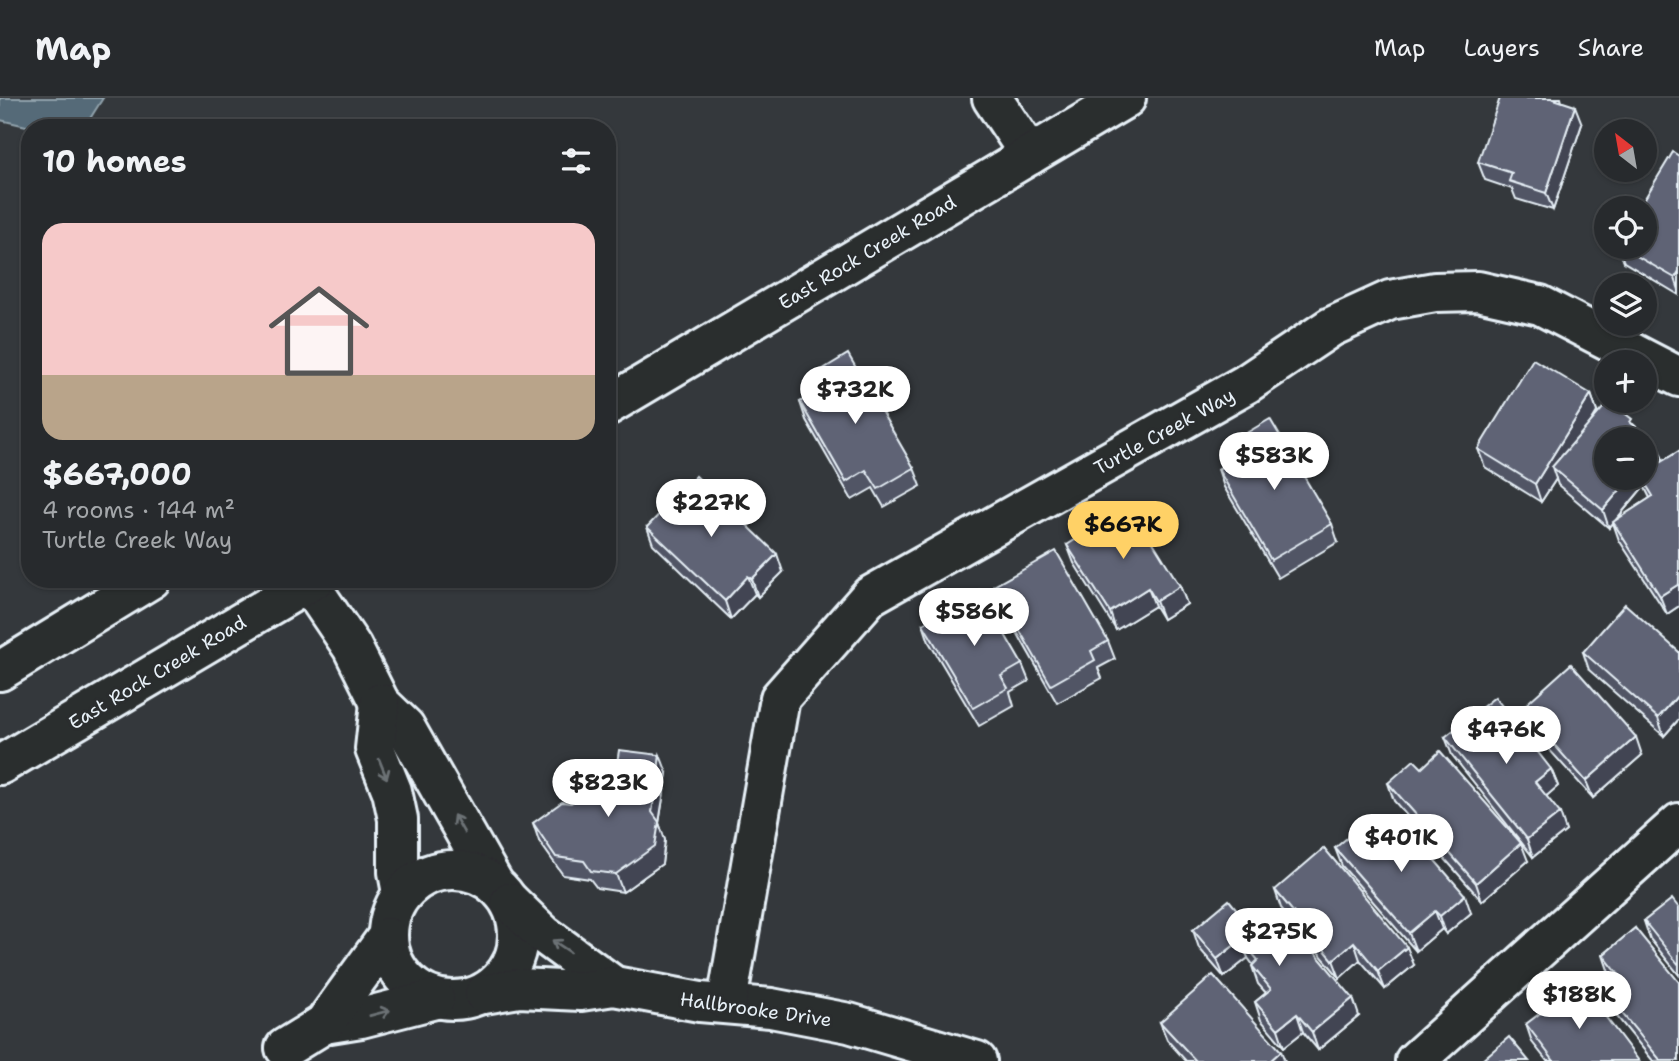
<!DOCTYPE html>
<meta charset="utf-8">
<style>
body{margin:0;font-family:"Shantell Sans",sans-serif;background:#2f3235;color:#f1f3f6;height:100vh;display:flex;flex-direction:column;font-size:26px;white-space:nowrap}
*{box-sizing:border-box;margin:0}
p{font-size:23px;color:#a4a7aa}
.icon{flex:none;width:38px;height:38px;fill:none;stroke:currentColor;stroke-width:2;stroke-linecap:round;stroke-linejoin:round}
.map{position:relative;flex:1;overflow:hidden}
.sheet{position:absolute;left:21px;top:21px;width:595px;height:469px;display:flex;flex-direction:column;background:#272a2d;border-radius:28px;box-shadow:0 2px 5px #0004,0 0 0 2px #434649}
.sheet>*{flex:none}
.needle{width:46px;rotate:329deg}
.buttons{position:absolute;left:1594px;top:21px;display:grid;gap:14px}
.buttons a{display:grid;place-items:center;width:63px;height:63px;border-radius:50%;background:#272a2d;box-shadow:0 2px 5px #0004,0 0 0 2px #434649;font-size:35px}
.price{position:absolute;translate:-50% -60px;padding:0 16px;border-radius:24px;background:#fff;color:#222;font-size:23px;line-height:46px;filter:drop-shadow(0 2px 4px #0008)}
.price::after{content:'';position:absolute;left:50%;top:42px;width:21px;height:16px;margin-left:-10px;background:inherit;clip-path:polygon(0 0,100% 0,50% 100%)}
.price.selected{background:#ffd166;color:#111}
ul{padding:0;list-style:none}
li{display:grid;align-content:center;gap:14px;height:371px;padding:0 21px}
li+li{border-top:2px solid #434649}
li span{display:grid;place-items:center;height:217px;border-radius:21px;color:#555}
li>.icon{margin-inline-start:auto}
span .icon{width:126px;height:126px;fill:#fffc;stroke-width:1}
li b{font-size:30px}
h2{display:flex;justify-content:space-between;align-items:center;height:84px;padding:0 21px;font-size:30px}
header{display:flex;align-items:center;gap:42px;box-sizing:border-box;height:98px;padding:0 35px;background:#272a2d;border-bottom:2px solid #434649}
header strong{font-size:33px}
nav{display:flex;gap:38px;margin-inline-start:auto;font-size:24px}
.map>svg:first-child{display:block}
</style>
<header>
<strong>Map</strong>
<nav><a>Map</a><a>Layers</a><a>Share</a></nav>
</header>
<div class="map">
<svg width="1679" height="963" viewBox="0 0 1679 963">
<rect width="100%" height="100%" fill="#34383c"/>
<filter id="ink" filterUnits="userSpaceOnUse"><feTurbulence type="fractalNoise" baseFrequency=".0143" numOctaves="2"/><feDisplacementMap in="SourceGraphic" scale="14" xChannelSelector="R" yChannelSelector="G"/><feConvolveMatrix kernelMatrix="1 2 1 2 8 2 1 2 1" color-interpolation-filters="sRGB"/></filter>
<g filter="url(#ink)">
<!-- water -->
<polygon fill="#556b78" stroke="#90a1ab" stroke-width="2" points="0,0 103,0 84,30 35,30 0,22"/>
<g fill="none" stroke-linecap="round" stroke-linejoin="round">
<!-- minor casing -->
<g stroke="#e8f1f8" stroke-width="44">
<g id="minor">
<polyline points="992,0 1030,57"/>
<polyline points="607,308 1126,0"/>
<polyline points="306,481 352,549 380,605 405,629 493,784"/>
<polyline points="0,573 151,481"/>
<polyline points="380,605 375,651 392,693 398,721 398,774 402,795"/>
<polyline points="0,667 315,481"/>
<circle cx="453" cy="837" r="65"/>
<polyline points="510,804 543,836 614,888"/>
<polyline points="484,896 519,890 581,893 614,888 700,904 771,910 849,925 977,963"/>
<polyline points="727,904 780,600 870,498 1246,286 1331,229 1390,202 1435,194 1478,193 1540,207 1679,279"/>
<polyline points="324,926 361,920 435,901"/>
<polyline points="285,950 324,926 387,839"/>
<polyline points="1415,963 1679,725"/>
</g>
</g>
<!-- minor -->
<use href="#minor" stroke="#2a2d2e" stroke-width="38"/>
</g>
<!-- wall -->
<g fill="#515565" stroke="#e8f1f8" stroke-width="2" fill-rule="evenodd">
<polygon points="1562,4 1582,26 1553,112 1516,101 1512,91 1485,82 1478,64"/>
<polygon points="1679,58 1679,197 1624,164 1618,149 1645,149"/>
<polygon points="815,276 914,370 921,388 884,409 873,390 852,402 806,322 800,304 821,293"/>
<path d="M 1591,296 L 1597,314 L 1593,321 L 1633,326 L 1657,347 L 1663,363 L 1679,353 L 1679,508 L 1667,516 L 1619,442 L 1613,425 L 1609,430 L 1558,387 L 1556,381 L 1541,404 L 1485,369 L 1478,351 ZM 1645,341 L 1645,380 L 1606,380 ZM 1644,388 L 1650,400 L 1616,422 Z"/>
<polygon points="1238,340 1332,426 1338,444 1278,480 1224,389 1218,371 1244,356"/>
<polygon points="647,429 783,474 758,499 755,496 731,521 653,446"/>
<polygon points="1067,447 1180,488 1187,506 1163,521 1155,508 1116,532 1074,465"/>
<polygon points="994,488 1108,543 1115,561 1098,570 1102,580 1057,605 1001,506"/>
<polygon points="923,526 1022,566 1029,583 1010,594 1014,608 979,628 929,544"/>
<polygon points="1583,554 1679,554 1679,621 1664,638 1589,572"/>
<polygon points="1522,610 1642,657 1593,700 1528,628"/>
<polygon points="1445,639 1551,671 1558,688 1546,698 1566,733 1533,759 1452,657"/>
<polygon points="1422,670 1528,763 1482,803 1394,703 1388,685"/>
<polygon points="667,675 659,725 665,742 662,766 623,794 597,790 590,781 563,777 539,743 533,725 571,705 612,698"/>
<polygon points="1369,742 1471,815 1446,836 1442,831 1416,853 1342,768 1335,750"/>
<polygon points="1275,792 1414,867 1385,891 1360,862 1340,880 1281,810"/>
<polygon points="1679,810 1679,877 1650,841 1644,823"/>
<polygon points="1635,830 1679,963 1653,963 1614,915 1607,897 1619,887 1609,875 1603,857"/>
<polygon points="1193,832 1261,841 1359,918 1318,952 1303,934 1284,949 1261,922 1255,904 1266,895 1258,886 1252,868 1253,867 1248,860 1224,879 1199,850"/>
<polygon points="1160,924 1285,963 1186,963 1167,942"/>
<polygon points="1526,926 1639,963 1547,963 1532,944"/>
</g>
<!-- shaded-wall -->
<g fill="#424552" stroke="#e8f1f8" stroke-width="2">
<polygon points="1551,0 1561,0 1562,4 1558,18"/>
<polygon points="1575,8 1582,26 1553,112 1546,95"/>
<polygon points="1679,173 1679,192 1675,180"/>
<polygon points="1591,296 1597,314 1559,376 1552,369 1556,381 1541,404 1535,386"/>
<polygon points="1657,347 1664,364 1645,380 1645,361"/>
<polygon points="1630,380 1641,380 1644,388 1609,430 1603,412"/>
<polygon points="777,456 783,474 758,499 752,481"/>
<polygon points="748,478 755,496 731,521 725,503"/>
<polygon points="1679,486 1679,508 1667,516 1660,498"/>
<polygon points="1180,488 1187,506 1163,521 1156,503"/>
<polygon points="1148,490 1155,508 1116,532 1110,514"/>
<polygon points="1679,596 1679,621 1664,638 1658,620"/>
<polygon points="1636,639 1642,657 1593,700 1586,683"/>
<polygon points="660,657 667,675 659,725 665,742 662,766 623,794 616,776 652,714"/>
<polygon points="1551,671 1558,688 1542,702 1535,684"/>
<polygon points="1560,715 1566,733 1533,759 1527,741"/>
<polygon points="1521,745 1528,763 1482,803 1476,785"/>
<polygon points="1465,797 1471,815 1446,836 1440,818"/>
<polygon points="1435,813 1442,831 1416,853 1409,835"/>
<polygon points="1241,842 1248,860 1224,879 1217,861"/>
<polygon points="1354,844 1360,862 1340,880 1333,862"/>
<polygon points="1407,849 1414,867 1385,891 1378,873"/>
<polygon points="1353,900 1359,918 1318,952 1312,934"/>
<polygon points="1297,916 1303,934 1284,949 1278,931"/>
<polygon points="1281,953 1285,963 1270,963"/>
</g>
<!-- building -->
<g fill="#5e6375" stroke="#e8f1f8" stroke-width="2">
<polygon points="1500,0 1551,0 1575,8 1546,95 1509,83 1512,75 1478,64"/>
<polygon points="1673,54 1679,58 1679,173 1675,180 1621,149 1645,149 1645,110 1639,110"/>
<polygon points="848,256 914,370 878,391 866,372 846,384 800,304 823,291 815,276"/>
<polygon points="1533,261 1591,296 1535,386 1478,351"/>
<polygon points="1609,303 1632,321 1630,324 1657,347 1645,361 1645,341 1606,341 1606,380 1630,380 1603,412 1552,369"/>
<polygon points="1270,321 1332,426 1271,462 1218,371 1247,355 1238,340"/>
<polygon points="1679,353 1679,486 1660,498 1613,424 1653,398 1642,380 1645,380 1645,374"/>
<polygon points="696,378 777,456 752,481 748,478 725,503 647,429"/>
<polygon points="1130,407 1180,488 1156,503 1148,490 1110,514 1067,447"/>
<polygon points="1056,453 1108,543 1091,553 1095,562 1051,587 994,488"/>
<polygon points="979,492 1022,566 1001,578 1008,590 973,610 923,526"/>
<polygon points="1625,506 1679,554 1679,596 1658,620 1583,554"/>
<polygon points="1571,566 1636,639 1586,683 1522,610"/>
<polygon points="1495,599 1551,671 1535,684 1560,715 1527,741 1445,639"/>
<polygon points="619,652 660,657 652,714 659,724 655,748 616,776 591,773 584,763 556,759 533,725 562,704 571,705 587,694 612,698"/>
<polygon points="1440,653 1521,745 1476,785 1388,685 1414,662 1422,670"/>
<polygon points="1396,718 1465,797 1440,818 1435,813 1409,835 1335,750 1359,730 1369,742"/>
<polygon points="1324,750 1407,849 1378,873 1354,844 1333,862 1275,792"/>
<polygon points="1672,801 1679,810 1679,867 1644,823"/>
<polygon points="1229,802 1261,841 1286,820 1353,900 1312,934 1297,916 1278,931 1255,904 1271,891 1252,868 1258,862 1241,842 1217,861 1193,832"/>
<polygon points="1635,830 1679,884 1679,961 1677,963 1661,963 1607,897 1624,883 1603,857"/>
<polygon points="1213,877 1281,953 1270,963 1196,963 1160,924"/>
<polygon points="1580,885 1639,963 1554,963 1526,926"/>
<polygon points="1509,939 1529,963 1481,963"/>
</g>
<!-- one-way arrows -->
<defs><path id="oneway-shaft" d="M-6 0H5M1.5-3L5.5 0L1.5 3" fill="none" stroke-width="1.6" stroke-linecap="round" stroke-linejoin="round" transform="scale(1.75)"/></defs>
<g stroke="#6c7275">
<use href="#oneway-shaft" transform="translate(383 671) rotate(68)"/>
<use href="#oneway-shaft" transform="translate(459 726) rotate(-120)"/>
<use href="#oneway-shaft" transform="translate(561 848) rotate(-146)"/>
<use href="#oneway-shaft" transform="translate(380 915) rotate(-15)"/>
</g>
</g>
<g text-anchor="middle" stroke-width="6" stroke-linejoin="round" paint-order="stroke">
<!-- street labels -->
<g font-size="19" fill="#e8f1f8" stroke="#2a2d2e">
<text transform="translate(867 154) rotate(-31)" y="7">East Rock Creek Road</text>
<text transform="translate(1164 333) rotate(-29)" y="7">Turtle Creek Way</text>
<text transform="translate(157 574) rotate(-31)" y="7">East Rock Creek Road</text>
<text transform="translate(756 911) rotate(8)" y="7">Hallbrooke Drive</text>
</g>
</g>
</svg>
<div class="buttons">
<a><svg class="needle" viewBox="-14 -14 28 28"><path d="M0-13l5 13h-10z" fill="#e53935"/><path d="M0 13l5-13h-10z" fill="#a4a7aa"/></svg></a>
<a><svg class="icon" aria-label="locate" viewBox="0 0 24 24"><circle cx="12" cy="12" r="6"/><path d="M12 2v4M12 18v4M2 12h4M18 12h4"/></svg></a>
<a><svg class="icon" aria-label="layers" viewBox="0 0 24 24"><path d="M12 4l9 5-9 5-9-5zM3 14l9 5 9-5"/></svg></a>
<a>+</a>
<a>−</a>
</div>
<b class="price" style="left:855px;top:328px">$732K</b>
<b class="price" style="left:1274px;top:394px">$583K</b>
<b class="price" style="left:711px;top:441px">$227K</b>
<b class="price selected" style="left:1123px;top:463px">$667K</b>
<b class="price" style="left:974px;top:550px">$586K</b>
<b class="price" style="left:1506px;top:668px">$476K</b>
<b class="price" style="left:608px;top:721px">$823K</b>
<b class="price" style="left:1401px;top:776px">$401K</b>
<b class="price" style="left:1279px;top:870px">$275K</b>
<b class="price" style="left:1579px;top:933px">$188K</b>
<section class="sheet">
<h2>10 homes<svg class="icon" aria-label="filters" viewBox="0 0 24 24"><path d="M4 7h16M4 17h16"/><circle cx="9" cy="7" r="2"/><circle cx="15" cy="17" r="2"/></svg></h2>
<ul>
<li><span style="background:linear-gradient(#f6c9c9 70%,#b9a48a 0)"><svg class="icon" aria-label="home" viewBox="0 0 24 24"><path d="M3 11l9-7 9 7M6 9v11h12V9"/></svg></span><div><b>$667,000</b><p>4 rooms · 144 m²</p><p>Turtle Creek Way</p></div></li>
</ul>
</section>
</div>
